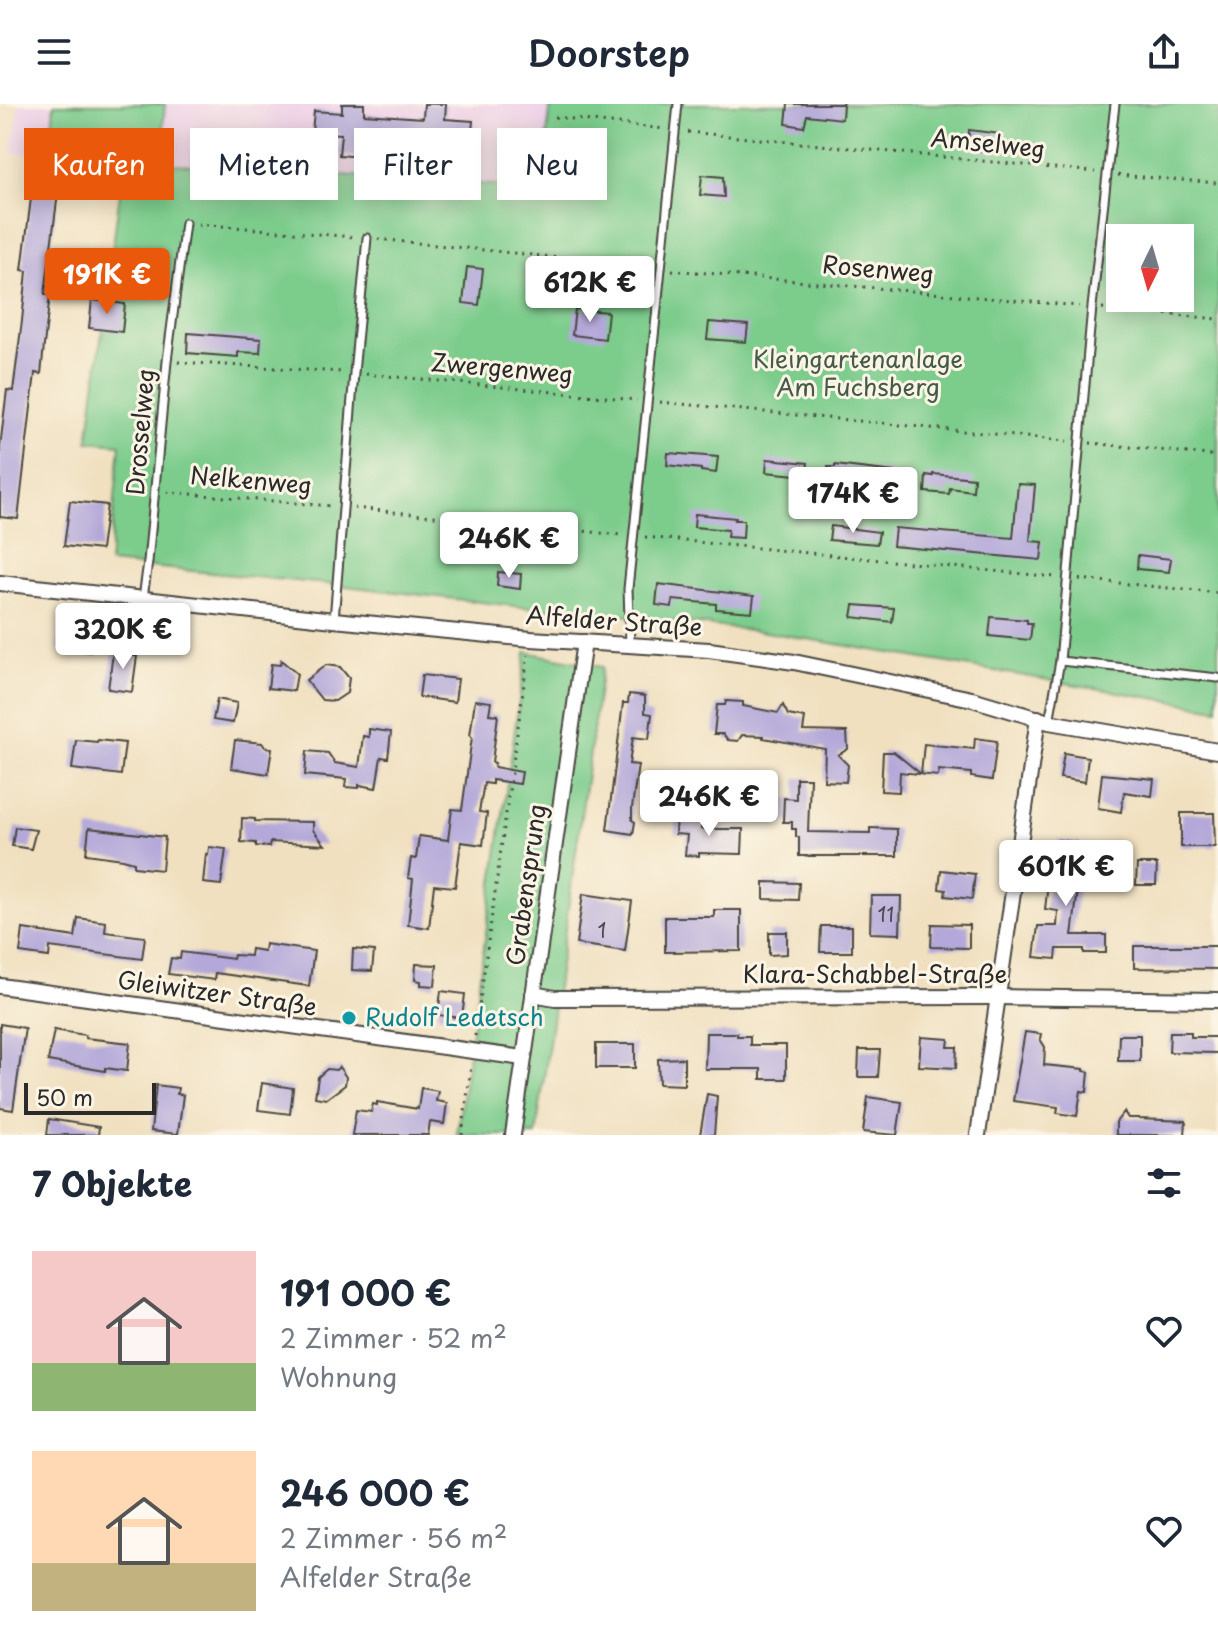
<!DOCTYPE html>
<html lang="de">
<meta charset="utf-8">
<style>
body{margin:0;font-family:"Playpen Sans",sans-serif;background:#f6f6f7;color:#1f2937;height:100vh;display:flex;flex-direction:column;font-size:30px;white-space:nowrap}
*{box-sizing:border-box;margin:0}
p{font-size:26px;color:#747a83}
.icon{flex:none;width:44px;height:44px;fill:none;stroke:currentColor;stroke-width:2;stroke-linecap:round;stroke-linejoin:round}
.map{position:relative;height:1031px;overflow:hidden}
.drawer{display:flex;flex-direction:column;background:#fff;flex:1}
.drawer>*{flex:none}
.guide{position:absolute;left:24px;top:24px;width:800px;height:72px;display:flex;gap:16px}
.needle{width:52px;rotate:185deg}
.buttons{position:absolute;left:1106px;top:120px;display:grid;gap:16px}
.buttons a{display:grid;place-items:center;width:88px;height:88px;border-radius:0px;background:#fff;box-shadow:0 4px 20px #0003;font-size:40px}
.scale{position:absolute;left:24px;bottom:20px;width:132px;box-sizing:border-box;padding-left:8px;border:4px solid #2b2b2b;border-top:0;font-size:22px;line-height:28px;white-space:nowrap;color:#2b2b2b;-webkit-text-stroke:6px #fcf5e5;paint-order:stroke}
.price{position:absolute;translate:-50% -68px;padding:0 18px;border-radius:8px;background:#fff;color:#222;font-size:26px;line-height:52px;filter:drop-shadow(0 2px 4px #0008)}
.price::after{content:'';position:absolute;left:50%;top:48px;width:24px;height:18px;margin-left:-12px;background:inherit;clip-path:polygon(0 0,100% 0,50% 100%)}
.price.current{background:#ea580c;color:#fff}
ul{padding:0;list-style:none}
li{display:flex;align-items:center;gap:24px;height:200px;padding:0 32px}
li span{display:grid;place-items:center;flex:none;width:224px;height:160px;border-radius:0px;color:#555}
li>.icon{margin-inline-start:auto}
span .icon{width:96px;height:96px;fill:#fffc;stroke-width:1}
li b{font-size:34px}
h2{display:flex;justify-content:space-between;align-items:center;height:96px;padding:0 32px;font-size:34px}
.chip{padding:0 28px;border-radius:0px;background:#fff;box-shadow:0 4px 20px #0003;font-size:28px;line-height:72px}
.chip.current{background:#ea580c;color:#fff}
header{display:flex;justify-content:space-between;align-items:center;height:104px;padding:0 32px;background:#fff;font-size:36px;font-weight:600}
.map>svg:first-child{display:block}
</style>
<header><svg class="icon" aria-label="menu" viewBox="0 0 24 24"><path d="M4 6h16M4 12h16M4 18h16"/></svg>Doorstep<svg class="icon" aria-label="share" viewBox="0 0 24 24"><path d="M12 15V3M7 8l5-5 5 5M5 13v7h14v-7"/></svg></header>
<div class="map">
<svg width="1218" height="1031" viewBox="0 0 1218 1031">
<rect width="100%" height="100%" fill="#fcf5e5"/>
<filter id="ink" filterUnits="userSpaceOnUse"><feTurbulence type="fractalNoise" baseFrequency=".0125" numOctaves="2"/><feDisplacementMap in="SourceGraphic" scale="16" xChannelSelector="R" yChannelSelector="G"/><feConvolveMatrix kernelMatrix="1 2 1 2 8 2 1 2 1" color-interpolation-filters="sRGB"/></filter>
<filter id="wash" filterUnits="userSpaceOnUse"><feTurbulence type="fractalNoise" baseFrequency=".006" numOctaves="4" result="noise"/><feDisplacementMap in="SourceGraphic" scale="32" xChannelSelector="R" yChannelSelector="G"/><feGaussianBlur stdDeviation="1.8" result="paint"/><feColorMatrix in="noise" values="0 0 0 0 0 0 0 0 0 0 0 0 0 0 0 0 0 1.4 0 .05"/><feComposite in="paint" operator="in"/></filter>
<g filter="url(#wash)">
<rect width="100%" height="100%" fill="#f0e0c0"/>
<!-- built -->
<polygon fill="#eed0e8" points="19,0 551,0 541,84 12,49"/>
<!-- green -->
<g fill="#7ccc8c" stroke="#547c5c" stroke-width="2" fill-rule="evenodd">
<polygon points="54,0 165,0 162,35 52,26"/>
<path d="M 551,0 L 1218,0 L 1218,605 L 766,528 L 611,510 L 531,504 L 337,481 L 109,459 L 120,340 L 88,337 L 124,57 L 540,84 ZM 1120,134 L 1180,134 L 1180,194 L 1120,194 Z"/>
<polygon points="526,548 602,563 536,1031 457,1031"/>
</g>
<g id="blocks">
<!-- building -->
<g fill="#b3a8d9">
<polygon points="342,0 364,0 364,10 423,14 424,0 446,0 445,15 473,17 471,38 444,37 442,58 421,56 422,36 362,31 361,53 339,51 341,30 312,28 314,7 342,9"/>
<polygon points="788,0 843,0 842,15 807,11 804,23 786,20"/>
<polygon points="969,26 1001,30 999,49 968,45"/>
<polygon points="702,71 723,73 724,93 700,91"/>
<polygon points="32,86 58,89 45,190 50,191 44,241 41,270 35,269 18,415 0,413 0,343 7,286 13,287 22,217 27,167 22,166"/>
<polygon points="467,163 483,165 479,201 463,199"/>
<polygon points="92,196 125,200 122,228 89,224"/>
<polygon points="575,205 608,208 605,235 572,231"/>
<polygon points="709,218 748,221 746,238 707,235"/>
<polygon points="188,229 261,235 260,249 238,248 238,253 187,249"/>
<polygon points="668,349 718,353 716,369 701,367 701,365 667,361"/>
<polygon points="767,355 808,359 806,372 766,368"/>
<polygon points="835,361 894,368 893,380 850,376 850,382 833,380 834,378 827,377 828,363 835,363"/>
<polygon points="933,370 974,374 973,387 950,384 949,390 925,388 926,371 933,372"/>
<polygon points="1018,380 1035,381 1030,437 1043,438 1041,456 893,442 895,424 1013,434"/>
<polygon points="70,397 107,401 101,446 64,442"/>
<polygon points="695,410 736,414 735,416 744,416 743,434 727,433 728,426 694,423"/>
<polygon points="831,422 879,428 877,440 829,436"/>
<polygon points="1138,451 1171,455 1169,468 1137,465"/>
<polygon points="498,468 521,470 520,485 497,482"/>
<polygon points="658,480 754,492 752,508 716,505 716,500 673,496 672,503 656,501"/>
<polygon points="854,501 894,504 892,518 852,513"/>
<polygon points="991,513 1027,516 1027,519 1032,519 1030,536 989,532"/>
<polygon points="60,521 92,524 90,548 58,544"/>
<polygon points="126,543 133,552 137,552 132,588 108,585 113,549 119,550"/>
<polygon points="281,556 297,570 294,587 268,584 271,560 280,561"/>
<polygon points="326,561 340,563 349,574 347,589 335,597 322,596 306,576"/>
<polygon points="422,571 458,575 455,598 419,593"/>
<polygon points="629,590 645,592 645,609 652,610 649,635 633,633 629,660 638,661 632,704 632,716 635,718 633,730 607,726 623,599 628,599"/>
<polygon points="217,595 237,599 233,619 213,616"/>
<polygon points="475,596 491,598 489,610 498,611 492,658 495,659 494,663 522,668 520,680 492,676 492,680 484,679 479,708 487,709 483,741 461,738 455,783 434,781 429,824 408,821 413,775 408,774 411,754 416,755 419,732 448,736 452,705 462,706 472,633 470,632"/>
<polygon points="726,597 743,598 743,602 778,609 783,601 788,611 805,614 803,627 847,628 848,645 838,651 848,661 846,678 824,677 825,645 763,634 763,632 742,631 738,637 728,636 723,630 714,630 717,601 725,601"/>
<polygon points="369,625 391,628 388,654 381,653 376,684 359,681 359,684 345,683 346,675 305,671 307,647 328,649 335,659 359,663 363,632 369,633"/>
<polygon points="975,634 997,637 992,676 971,673 971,669 939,666 938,672 900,668 899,688 881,687 883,648 894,648 921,670 924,640 974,645"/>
<polygon points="76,636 97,638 98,636 125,639 121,671 72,665"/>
<polygon points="235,636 262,639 265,643 272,644 268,670 231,664"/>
<polygon points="1064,649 1088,653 1085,678 1060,674"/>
<polygon points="1102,670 1154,675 1152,692 1124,688 1121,708 1098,704"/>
<polygon points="796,674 810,674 808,728 870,729 870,724 897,725 897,752 799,752 799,733 796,733 796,725 792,725 792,718 783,718 784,694 796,695"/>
<polygon points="1181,709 1214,709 1215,743 1181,743"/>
<polygon points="676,713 702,715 701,725 743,725 742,750 699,749 699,752 685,751 687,731 675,730"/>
<polygon points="242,714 255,715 255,717 313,718 313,726 325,741 270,738 269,743 256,742 256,739 241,738"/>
<polygon points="15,723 36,726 31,745 12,742"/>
<polygon points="89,724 165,733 162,766 134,763 134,758 123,755 86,750"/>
<polygon points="1058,736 1081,739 1079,750 1082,751 1082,756 1072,831 1106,831 1106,849 1084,849 1084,845 1057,845 1056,855 1034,853 1038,822 1057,822 1058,807 1045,805 1048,780 1053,780"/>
<polygon points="209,743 226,745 221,781 203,779 206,750 208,751"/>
<polygon points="1137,760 1157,760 1156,781 1136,781"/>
<polygon points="941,766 975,770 972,795 945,792 946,786 939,785"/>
<polygon points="764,778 799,779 798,796 764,795"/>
<polygon points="583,790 632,797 625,847 576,840"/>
<polygon points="871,792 901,792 900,830 870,829"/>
<polygon points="714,806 741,806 741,847 665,848 665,813 714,813"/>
<polygon points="78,814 106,818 105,828 145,833 142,855 50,843 49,853 20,849 23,825 75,833"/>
<polygon points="932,820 969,821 969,844 931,843"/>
<polygon points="821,822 852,822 852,848 820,848"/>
<polygon points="769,828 787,828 787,850 769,851"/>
<polygon points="265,840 314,847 309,882 215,869 214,876 168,870 171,854 180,855 181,848 233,855 234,851 250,852 251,845 264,847"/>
<polygon points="1134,842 1218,842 1218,865 1134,864"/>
<polygon points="353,845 374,847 372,867 352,866"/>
<polygon points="416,860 437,861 435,882 421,881 421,877 415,876"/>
<polygon points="441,887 465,890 462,914 438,911"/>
<polygon points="0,920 25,924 13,1006 0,1004"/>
<polygon points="54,926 85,931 85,934 130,939 127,967 105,964 105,967 48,957"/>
<polygon points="1025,928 1041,930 1040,935 1045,943 1044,961 1084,965 1084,967 1089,968 1087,988 1081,987 1077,1012 1057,1009 1058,1003 1013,997"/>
<polygon points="1170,928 1191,928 1191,933 1218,933 1218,949 1169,948"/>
<polygon points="706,929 737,929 737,932 750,932 750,941 786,941 786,975 761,975 761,965 705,965"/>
<polygon points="1119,931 1140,931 1140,957 1118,957"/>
<polygon points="921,933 949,935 948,943 957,943 956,964 919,962"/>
<rect x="596" y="940" width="39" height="24"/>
<polygon points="859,946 880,946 878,973 858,973"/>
<polygon points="684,954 684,981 659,980 658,955"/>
<polygon points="339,963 346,973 345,981 326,995 315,993 318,973 327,965 336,966"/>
<polygon points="262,979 293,984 290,1010 258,1006"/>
<polygon points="156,981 178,984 177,990 183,991 178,1030 151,1027"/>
<polygon points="421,984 438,987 436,997 447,999 444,1020 430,1018 428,1031 352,1031 356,1006 371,1008 373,1000 377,1001 377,998 418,1005"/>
<polygon points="707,990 717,992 714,1031 700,1031"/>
<polygon points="868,993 902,998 897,1031 863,1028"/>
<polygon points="1124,1008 1128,1014 1139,1014 1139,1015 1186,1017 1185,1031 1116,1031 1116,1018"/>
<polygon points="49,1015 99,1023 98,1031 47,1031"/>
</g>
</g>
</g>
<g filter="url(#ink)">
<use href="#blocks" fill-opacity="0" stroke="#494641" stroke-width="2"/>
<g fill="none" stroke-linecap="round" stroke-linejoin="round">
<!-- lane casing -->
<g stroke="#494641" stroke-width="11">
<g id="lane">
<polyline points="143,494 148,458 167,257 185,119"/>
<polyline points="334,516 354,269 367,134"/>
<polyline points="630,540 628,485 678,0"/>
<polyline points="1060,557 1218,574"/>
<polyline points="1049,618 1060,557 1092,203 1115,0"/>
</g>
</g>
<!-- street casing -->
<g stroke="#494641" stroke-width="18">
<g id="street">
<polyline points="0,479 334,516 531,535 709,546 794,558 972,595 1049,618 1218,647"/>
<polyline points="0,882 523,954"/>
<polyline points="533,890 555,894 997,893 1218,896"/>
<polyline points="513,1031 584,538"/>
<polyline points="978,1031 1038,614"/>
</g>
</g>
<!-- path -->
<g stroke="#494641" stroke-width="3" stroke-dasharray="2 6" stroke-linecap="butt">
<polyline points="555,13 665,25"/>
<polyline points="688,28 1095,68"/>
<polyline points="1118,71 1218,79"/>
<polyline points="198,120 354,133"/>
<polyline points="378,135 648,163"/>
<polyline points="672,166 1079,202"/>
<polyline points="1102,204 1218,215"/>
<polyline points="178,258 342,268"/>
<polyline points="366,270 637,296"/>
<polyline points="660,298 1067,337"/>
<polyline points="1090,339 1218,352"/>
<polyline points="167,388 331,402"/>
<polyline points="354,404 621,431"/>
<polyline points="645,433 1055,473"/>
<polyline points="1079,475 1218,489"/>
<polyline points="475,932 528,551"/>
<polyline points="462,1031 471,963"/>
</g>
<!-- lane -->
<use href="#lane" stroke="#fff" stroke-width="7"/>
<!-- street -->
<use href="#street" stroke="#fff" stroke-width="14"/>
</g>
</g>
<!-- markers -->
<circle fill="#0f9aa8" stroke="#fcf5e5" stroke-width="3" cx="349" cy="914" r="8"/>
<g text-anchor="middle" stroke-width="6" stroke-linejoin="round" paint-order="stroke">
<!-- number labels -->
<g font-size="20" fill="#4d4a56">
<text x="886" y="818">11</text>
<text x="602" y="834">1</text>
</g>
<!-- street labels -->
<g font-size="24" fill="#2b2b2b" stroke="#fcf5e5">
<text transform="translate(988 40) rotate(6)" y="8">Amselweg</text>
<text transform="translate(878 166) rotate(5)" y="8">Rosenweg</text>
<text transform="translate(502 265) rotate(5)" y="8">Zwergenweg</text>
<text transform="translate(141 328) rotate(-85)" y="8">Drosselweg</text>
<text transform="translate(251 377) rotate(5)" y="8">Nelkenweg</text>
<text transform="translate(614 518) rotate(4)" y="8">Alfelder Straße</text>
<text transform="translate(527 781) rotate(-82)" y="8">Grabensprung</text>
<text x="875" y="879">Klara-Schabbel-Straße</text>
<text transform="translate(217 890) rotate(8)" y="8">Gleiwitzer Straße</text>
</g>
<!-- park labels -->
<g font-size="24" fill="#435b48" stroke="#fcf5e5">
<text x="858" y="264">Kleingartenanlage<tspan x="858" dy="28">Am Fuchsberg</tspan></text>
</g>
<!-- culture labels -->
<g font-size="24" fill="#0d838f" stroke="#fcf5e5" text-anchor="start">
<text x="365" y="922">Rudolf Ledetsch</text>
</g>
</g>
</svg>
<div class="buttons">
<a><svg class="needle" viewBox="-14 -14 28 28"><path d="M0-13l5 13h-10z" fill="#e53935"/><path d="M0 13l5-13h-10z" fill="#747a83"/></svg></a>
</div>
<div class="scale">50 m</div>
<b class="price current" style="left:107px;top:212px">191K €</b>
<b class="price" style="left:590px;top:220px">612K €</b>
<b class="price" style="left:853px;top:431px">174K €</b>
<b class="price" style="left:509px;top:476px">246K €</b>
<b class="price" style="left:123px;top:567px">320K €</b>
<b class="price" style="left:709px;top:734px">246K €</b>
<b class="price" style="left:1066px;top:804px">601K €</b>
<div class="guide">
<a class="chip current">Kaufen</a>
<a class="chip">Mieten</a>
<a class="chip">Filter</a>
<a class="chip">Neu</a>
</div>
</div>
<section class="drawer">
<h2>7 Objekte<svg class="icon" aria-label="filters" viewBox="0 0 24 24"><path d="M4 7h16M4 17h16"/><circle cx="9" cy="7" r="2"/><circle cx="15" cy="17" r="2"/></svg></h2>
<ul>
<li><span style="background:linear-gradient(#f6c9c9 70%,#8fb573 0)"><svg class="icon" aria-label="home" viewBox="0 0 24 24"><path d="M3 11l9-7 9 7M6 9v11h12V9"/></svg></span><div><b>191 000 €</b><p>2 Zimmer · 52 m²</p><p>Wohnung</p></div><svg class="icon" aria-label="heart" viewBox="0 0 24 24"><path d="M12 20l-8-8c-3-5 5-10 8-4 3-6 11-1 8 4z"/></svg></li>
<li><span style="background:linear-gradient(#ffd9b3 70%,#c2b280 0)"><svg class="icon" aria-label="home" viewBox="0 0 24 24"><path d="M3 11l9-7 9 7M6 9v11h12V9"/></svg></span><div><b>246 000 €</b><p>2 Zimmer · 56 m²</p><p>Alfelder Straße</p></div><svg class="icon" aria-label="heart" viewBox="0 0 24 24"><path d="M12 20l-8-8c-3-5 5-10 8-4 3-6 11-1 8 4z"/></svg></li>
</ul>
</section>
